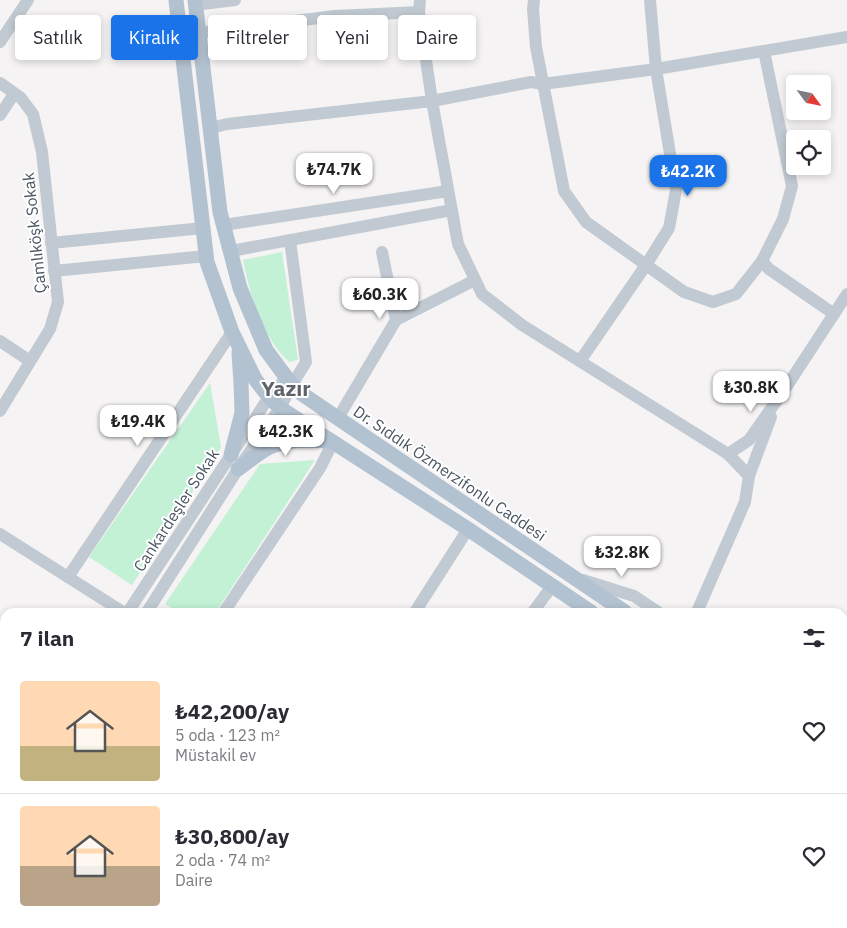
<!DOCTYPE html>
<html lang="tr">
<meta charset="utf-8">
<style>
body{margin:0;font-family:"IBM Plex Sans",sans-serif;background:#f2f2f3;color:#2b2b33;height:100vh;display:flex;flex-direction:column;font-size:19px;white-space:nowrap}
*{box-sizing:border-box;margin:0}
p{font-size:16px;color:#7c7c81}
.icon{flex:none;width:28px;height:28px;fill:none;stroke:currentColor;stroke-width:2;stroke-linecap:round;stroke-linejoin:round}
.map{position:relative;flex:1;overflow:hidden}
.side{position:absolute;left:0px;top:608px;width:848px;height:321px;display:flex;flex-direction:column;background:#fff;border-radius:15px 15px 0 0;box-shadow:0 2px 8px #0003}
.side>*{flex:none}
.hud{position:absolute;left:15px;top:15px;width:500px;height:45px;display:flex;gap:10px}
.needle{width:32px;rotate:123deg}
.fabs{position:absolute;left:786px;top:75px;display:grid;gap:10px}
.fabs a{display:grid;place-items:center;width:45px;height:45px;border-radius:5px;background:#fff;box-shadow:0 2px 8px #0003;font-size:25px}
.price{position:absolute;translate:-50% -42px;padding:0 11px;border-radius:10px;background:#fff;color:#222;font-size:16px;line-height:32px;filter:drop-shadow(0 1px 2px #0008)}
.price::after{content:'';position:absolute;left:50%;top:30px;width:15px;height:11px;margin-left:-8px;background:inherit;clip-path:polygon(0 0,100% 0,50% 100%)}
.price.current{background:#1a73e8;color:#fff}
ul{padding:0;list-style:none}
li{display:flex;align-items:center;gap:15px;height:125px;padding:0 20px}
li+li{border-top:1px solid #e1e1e2}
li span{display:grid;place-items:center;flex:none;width:140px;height:100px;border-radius:5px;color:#555}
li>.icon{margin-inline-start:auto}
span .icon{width:60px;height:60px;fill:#fffc;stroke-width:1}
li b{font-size:21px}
h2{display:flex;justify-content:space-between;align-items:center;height:60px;padding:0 20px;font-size:21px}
.chip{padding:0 18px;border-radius:5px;background:#fff;box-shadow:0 2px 8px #0003;font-size:18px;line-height:45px}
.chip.current{background:#1a73e8;color:#fff}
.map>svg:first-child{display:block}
</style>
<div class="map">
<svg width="847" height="928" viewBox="0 0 847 928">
<rect width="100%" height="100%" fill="#f5f3f3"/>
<!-- green -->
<g fill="#c3f1d5">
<path d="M 282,252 L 298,360 L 289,362 C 262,337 250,295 243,260 Z"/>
<polygon points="210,383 221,447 132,585 89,557"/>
<polygon points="315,460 216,612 179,612 165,604 260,464"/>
<polygon points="490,924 647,924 645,928 487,928"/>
</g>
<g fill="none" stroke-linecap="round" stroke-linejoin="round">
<!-- minor -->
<g stroke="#c1cad2" stroke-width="12">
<polyline points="420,0 419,12 432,101 458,244 482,294 522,325 728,454 749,476 745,502 697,612"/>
<polyline points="534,0 533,9 536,47 564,191 586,222 684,292 713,302 736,294 762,261"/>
<polyline points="195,5 235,0"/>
<polyline points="199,33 335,16 419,12"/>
<polyline points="0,42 28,0"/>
<polyline points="764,51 792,186 783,219 762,261 769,269 834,314"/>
<polyline points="0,83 21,98 33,114 42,152 58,302 50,329 0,411"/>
<polyline points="0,115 14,94"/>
<polyline points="211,128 227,124 432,101 531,82 543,84 656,69 847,37"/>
<polyline points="224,225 448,191"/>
<polyline points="51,243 203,228"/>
<polyline points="231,251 452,210"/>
<polyline points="382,252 396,320"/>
<polyline points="54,271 206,256"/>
<polyline points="0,341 30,361"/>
<polyline points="580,361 646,265 669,228 676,190 656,69 650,0"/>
<polyline points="338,418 396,320 475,280"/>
<polyline points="728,454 749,440 787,386 847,294"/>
<polyline points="749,476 771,417"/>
<polyline points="0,534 123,612"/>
<polyline points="68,577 232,332"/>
<polyline points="583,580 634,596 658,612"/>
<polyline points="128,612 269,397 286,378"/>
<polyline points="147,612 238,469 280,408 292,385 306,362 290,240"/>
<polyline points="224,612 320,468 333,442"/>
<polyline points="415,612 468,529"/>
<polyline points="533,612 552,586"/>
<polyline points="842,655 847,649"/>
<polyline points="842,740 847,744"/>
<polyline points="0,787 5,790"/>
<polyline points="0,819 5,810"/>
<polyline points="0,847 5,851"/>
<polyline points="122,924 129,928"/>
<polyline points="267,924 274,928"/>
<polyline points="712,924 719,928"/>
<polyline points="215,928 218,924"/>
<polyline points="474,928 477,924"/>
<polyline points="659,928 662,924"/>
</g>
<!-- major -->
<g stroke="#b3c2d1" stroke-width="15">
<polyline points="176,0 207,262 232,332 255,379 269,397 280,408 468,529 591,612"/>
<polyline points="195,0 220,212 240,288 266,350 292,385 302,394 625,612"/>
<polyline points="231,455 242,413 241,383 239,353"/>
<path d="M 238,469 C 248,462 258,453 268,448 C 288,438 310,440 331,441"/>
<polyline points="842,760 847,763"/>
<polyline points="842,785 847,788"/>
</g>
</g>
<g text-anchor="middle" stroke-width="4" stroke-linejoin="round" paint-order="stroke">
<!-- street labels -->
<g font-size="16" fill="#4a5661" stroke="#fff">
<text transform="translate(34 233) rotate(-96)" y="6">Çamlıköşk Sokak</text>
<text transform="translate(450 473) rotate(34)" y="6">Dr. Sıddık Özmerzifonlu Caddesi</text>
<text transform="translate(176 510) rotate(-57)" y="6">Cankardeşler Sokak</text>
</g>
<!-- district labels -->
<g font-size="21" font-weight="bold" fill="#5f6368" stroke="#fff">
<text x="286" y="396">Yazır</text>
</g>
</g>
</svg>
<div class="fabs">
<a><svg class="needle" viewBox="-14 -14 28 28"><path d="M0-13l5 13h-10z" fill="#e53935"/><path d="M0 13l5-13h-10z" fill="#7c7c81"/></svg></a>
<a><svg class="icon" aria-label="locate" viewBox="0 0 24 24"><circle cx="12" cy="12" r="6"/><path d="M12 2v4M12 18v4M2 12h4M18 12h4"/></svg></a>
</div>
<b class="price" style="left:334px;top:195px">₺74.7K</b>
<b class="price current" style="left:688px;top:197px">₺42.2K</b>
<b class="price" style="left:380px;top:320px">₺60.3K</b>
<b class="price" style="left:751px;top:413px">₺30.8K</b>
<b class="price" style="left:138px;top:447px">₺19.4K</b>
<b class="price" style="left:286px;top:457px">₺42.3K</b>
<b class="price" style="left:622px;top:578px">₺32.8K</b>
<div class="hud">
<a class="chip">Satılık</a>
<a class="chip current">Kiralık</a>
<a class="chip">Filtreler</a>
<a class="chip">Yeni</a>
<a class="chip">Daire</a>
</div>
<section class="side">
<h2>7 ilan<svg class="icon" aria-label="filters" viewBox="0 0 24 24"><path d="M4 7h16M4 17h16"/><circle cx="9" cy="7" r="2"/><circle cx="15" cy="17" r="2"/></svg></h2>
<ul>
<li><span style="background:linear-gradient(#ffd9b3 65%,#c2b280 0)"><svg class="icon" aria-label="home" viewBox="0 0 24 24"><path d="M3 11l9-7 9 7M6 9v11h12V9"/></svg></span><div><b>₺42,200/ay</b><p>5 oda · 123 m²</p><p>Müstakil ev</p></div><svg class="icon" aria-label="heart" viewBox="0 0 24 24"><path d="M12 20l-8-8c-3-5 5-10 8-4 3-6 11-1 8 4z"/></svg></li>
<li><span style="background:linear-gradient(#ffd9b3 60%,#b9a48a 0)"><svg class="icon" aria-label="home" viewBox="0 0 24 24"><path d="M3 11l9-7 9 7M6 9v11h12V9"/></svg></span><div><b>₺30,800/ay</b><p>2 oda · 74 m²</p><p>Daire</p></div><svg class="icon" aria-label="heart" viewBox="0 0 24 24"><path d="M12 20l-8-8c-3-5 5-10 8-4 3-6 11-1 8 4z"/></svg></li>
</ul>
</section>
</div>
